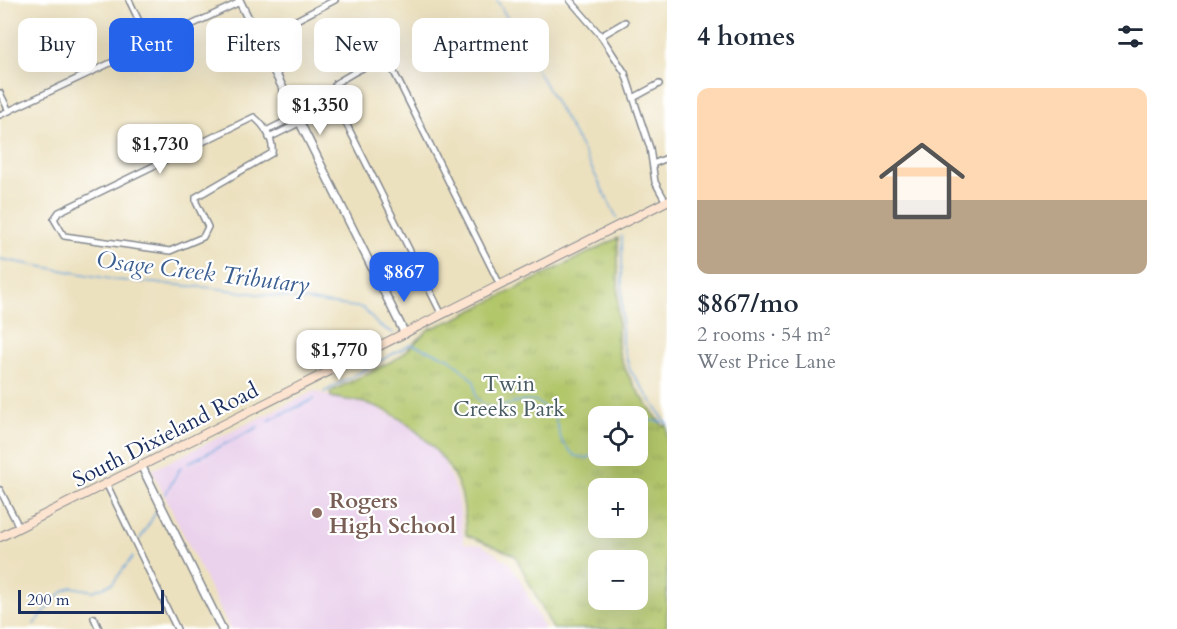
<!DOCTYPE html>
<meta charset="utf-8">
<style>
body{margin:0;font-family:Cardo,serif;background:#f6f6f7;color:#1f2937;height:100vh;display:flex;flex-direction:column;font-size:22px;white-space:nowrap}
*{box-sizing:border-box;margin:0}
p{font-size:20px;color:#747a83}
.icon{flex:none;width:33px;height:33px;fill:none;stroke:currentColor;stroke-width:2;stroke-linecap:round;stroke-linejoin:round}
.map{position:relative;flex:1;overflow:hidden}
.drawer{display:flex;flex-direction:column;background:#fff;width:510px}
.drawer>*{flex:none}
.banner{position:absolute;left:18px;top:18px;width:558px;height:54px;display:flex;gap:12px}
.tools{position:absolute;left:588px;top:406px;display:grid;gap:12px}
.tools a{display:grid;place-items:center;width:60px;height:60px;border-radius:12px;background:#fff;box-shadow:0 6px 24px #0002;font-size:30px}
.scale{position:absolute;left:18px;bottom:15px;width:146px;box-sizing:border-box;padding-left:6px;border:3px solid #1b2f5e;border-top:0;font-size:16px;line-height:21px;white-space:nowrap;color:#1b2f5e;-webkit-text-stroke:4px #fff;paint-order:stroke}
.price{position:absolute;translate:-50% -51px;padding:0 14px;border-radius:12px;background:#fff;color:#222;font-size:20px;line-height:39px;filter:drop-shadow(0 2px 3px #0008)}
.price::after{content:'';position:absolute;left:50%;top:36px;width:18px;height:14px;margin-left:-9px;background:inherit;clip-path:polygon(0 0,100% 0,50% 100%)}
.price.selected{background:#2563eb;color:#fff}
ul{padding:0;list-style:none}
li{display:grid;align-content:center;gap:12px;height:318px;padding:0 30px}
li+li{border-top:2px solid #e0e1e3}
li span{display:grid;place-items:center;height:186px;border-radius:12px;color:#555}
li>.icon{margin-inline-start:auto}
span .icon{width:108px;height:108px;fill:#fffc;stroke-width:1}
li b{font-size:26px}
h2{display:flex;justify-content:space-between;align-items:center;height:72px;padding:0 30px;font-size:26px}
.pill{padding:0 21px;border-radius:12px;background:#fff;box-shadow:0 6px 24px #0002;font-size:21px;line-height:54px}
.pill.selected{background:#2563eb;color:#fff}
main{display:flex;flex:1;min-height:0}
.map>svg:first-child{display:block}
</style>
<main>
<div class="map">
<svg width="667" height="629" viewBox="0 0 667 629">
<defs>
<pattern id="park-tufts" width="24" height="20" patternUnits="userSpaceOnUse" patternTransform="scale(1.5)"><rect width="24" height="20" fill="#b2c66a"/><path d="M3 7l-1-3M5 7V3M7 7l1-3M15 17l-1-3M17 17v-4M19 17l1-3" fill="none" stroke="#98aa5e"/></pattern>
</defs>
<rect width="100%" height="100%" fill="#fff"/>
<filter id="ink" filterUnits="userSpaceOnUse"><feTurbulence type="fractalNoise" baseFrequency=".0167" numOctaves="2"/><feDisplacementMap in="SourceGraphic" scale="12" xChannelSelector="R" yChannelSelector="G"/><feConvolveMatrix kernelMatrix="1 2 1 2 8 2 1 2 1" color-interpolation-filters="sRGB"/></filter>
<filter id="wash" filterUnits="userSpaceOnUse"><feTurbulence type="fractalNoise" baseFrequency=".008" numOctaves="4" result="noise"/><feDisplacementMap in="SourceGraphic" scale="24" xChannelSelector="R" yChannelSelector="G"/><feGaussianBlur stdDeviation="1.35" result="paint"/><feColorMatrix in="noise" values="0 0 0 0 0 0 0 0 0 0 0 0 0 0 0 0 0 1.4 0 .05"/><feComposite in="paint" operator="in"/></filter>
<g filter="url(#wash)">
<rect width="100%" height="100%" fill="#ece1bf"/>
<!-- built -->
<polygon fill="#ead1ec" points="315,391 331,397 373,406 404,422 422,437 443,460 458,494 464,543 482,545 509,563 518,576 545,629 230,629 152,470"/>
<!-- park -->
<path fill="url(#park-tufts)" stroke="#667a64" stroke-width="1.5" fill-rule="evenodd" d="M 618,238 L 618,349 C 623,374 648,406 663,426 L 667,425 L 667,629 L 553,629 L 515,555 L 466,535 C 465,521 465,506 461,493 C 451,458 407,416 372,405 C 359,401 344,400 331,397 L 330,392 L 400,357 L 429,329 L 455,319 ZM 598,417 L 638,417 L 638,456 L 598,456 ZM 598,489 L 638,489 L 638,528 L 598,528 ZM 598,561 L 638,561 L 638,600 L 598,600 Z"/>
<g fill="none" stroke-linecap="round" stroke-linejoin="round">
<!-- stream -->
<g stroke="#6aa5db" stroke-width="1.5">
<polyline points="497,0 581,147 617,218"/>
<polyline points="622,236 622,343 630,370 667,424"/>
<polyline points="0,259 116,280 214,288 363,308 378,325 393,333"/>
<polyline points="324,392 411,344 449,358 474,381 476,398 491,409 522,401 536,401 554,415 562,442 575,456 588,458 598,452"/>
<polyline points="617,417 622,417"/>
<polyline points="638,419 663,422"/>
<polyline points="268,421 314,399"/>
<polyline points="188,463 258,427"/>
<polyline points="165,494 181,467"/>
<polyline points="140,539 156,512"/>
<polyline points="34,624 63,591 72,587 93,591 113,583 133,556"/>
</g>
</g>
</g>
<g filter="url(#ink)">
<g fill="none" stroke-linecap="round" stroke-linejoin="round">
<!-- minor casing -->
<g stroke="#84888e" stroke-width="8">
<g id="minor">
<polyline points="129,0 150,44"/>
<polyline points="570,0 601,36 625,73 650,148 655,182 666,202"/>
<polyline points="601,36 625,22"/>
<polyline points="258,40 335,0"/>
<polyline points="0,93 9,111"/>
<polyline points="635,97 659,84"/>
<polyline points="0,115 240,2"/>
<path d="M 254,117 C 264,125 274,140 272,153 L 196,197 L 196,202 L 208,227 L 203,237 L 170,251 L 64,236 L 54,219 L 59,212 Z"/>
<polyline points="266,131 296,116"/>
<polyline points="269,138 299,123"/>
<polyline points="653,164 667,158"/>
<path d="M 442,315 L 334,99 L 333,90 L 336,83 C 351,75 375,56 391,66 L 500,285"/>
<polyline points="106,483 177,629"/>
<polyline points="0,490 19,527"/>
<polyline points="94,618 99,629"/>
</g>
</g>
<!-- tertiary casing -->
<g stroke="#84888e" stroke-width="10">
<g id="tertiary">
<polyline points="239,0 405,334"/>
<polyline points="141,465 222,629"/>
</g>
</g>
<!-- secondary casing -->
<g stroke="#84888e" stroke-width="10">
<polyline id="secondary" points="0,537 667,201"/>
</g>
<!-- minor -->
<use href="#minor" stroke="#fff" stroke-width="5"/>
<!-- tertiary -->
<use href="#tertiary" stroke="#fff" stroke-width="7"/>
<!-- secondary -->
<use href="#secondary" stroke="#fde4d0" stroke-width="8"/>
</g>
</g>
<!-- markers -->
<circle fill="#8d6e63" stroke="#fff" stroke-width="2" cx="317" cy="513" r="6"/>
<g text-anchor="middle" stroke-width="4.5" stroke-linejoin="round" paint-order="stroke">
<!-- park labels -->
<g font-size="22" fill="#485c62" stroke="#fff">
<text x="509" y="391">Twin<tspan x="509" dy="25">Creeks Park</tspan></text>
</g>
<!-- street labels -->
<g font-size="22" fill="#1b2f5e" stroke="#fff">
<text transform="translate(165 434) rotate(-27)" y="8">South Dixieland Road</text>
</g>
<!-- education labels -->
<g font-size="22" font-weight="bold" fill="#785e54" stroke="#fff" text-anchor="start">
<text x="329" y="508">Rogers<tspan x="329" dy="25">High School</tspan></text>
</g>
<!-- water labels -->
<g font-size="24" font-style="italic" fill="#3b5e90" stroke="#fff">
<text transform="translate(203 272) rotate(7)" y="8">Osage Creek Tributary</text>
</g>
</g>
</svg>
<div class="tools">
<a><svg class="icon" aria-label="locate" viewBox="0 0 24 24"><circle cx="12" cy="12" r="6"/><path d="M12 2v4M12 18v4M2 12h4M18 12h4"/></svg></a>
<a>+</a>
<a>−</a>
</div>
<div class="scale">200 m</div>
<b class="price" style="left:320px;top:136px">$1,350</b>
<b class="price" style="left:160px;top:175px">$1,730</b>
<b class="price selected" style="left:404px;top:303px">$867</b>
<b class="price" style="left:339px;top:381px">$1,770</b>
<div class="banner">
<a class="pill">Buy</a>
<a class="pill selected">Rent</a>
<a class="pill">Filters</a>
<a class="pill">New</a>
<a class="pill">Apartment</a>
</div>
</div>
<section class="drawer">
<h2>4 homes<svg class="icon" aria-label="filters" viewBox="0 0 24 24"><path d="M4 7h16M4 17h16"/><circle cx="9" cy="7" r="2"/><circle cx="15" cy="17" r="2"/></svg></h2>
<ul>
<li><span style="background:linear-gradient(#ffd9b3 60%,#b9a48a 0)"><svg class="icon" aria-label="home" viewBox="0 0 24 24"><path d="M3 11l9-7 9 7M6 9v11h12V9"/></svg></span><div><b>$867/mo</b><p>2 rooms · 54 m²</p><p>West Price Lane</p></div></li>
</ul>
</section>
</main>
